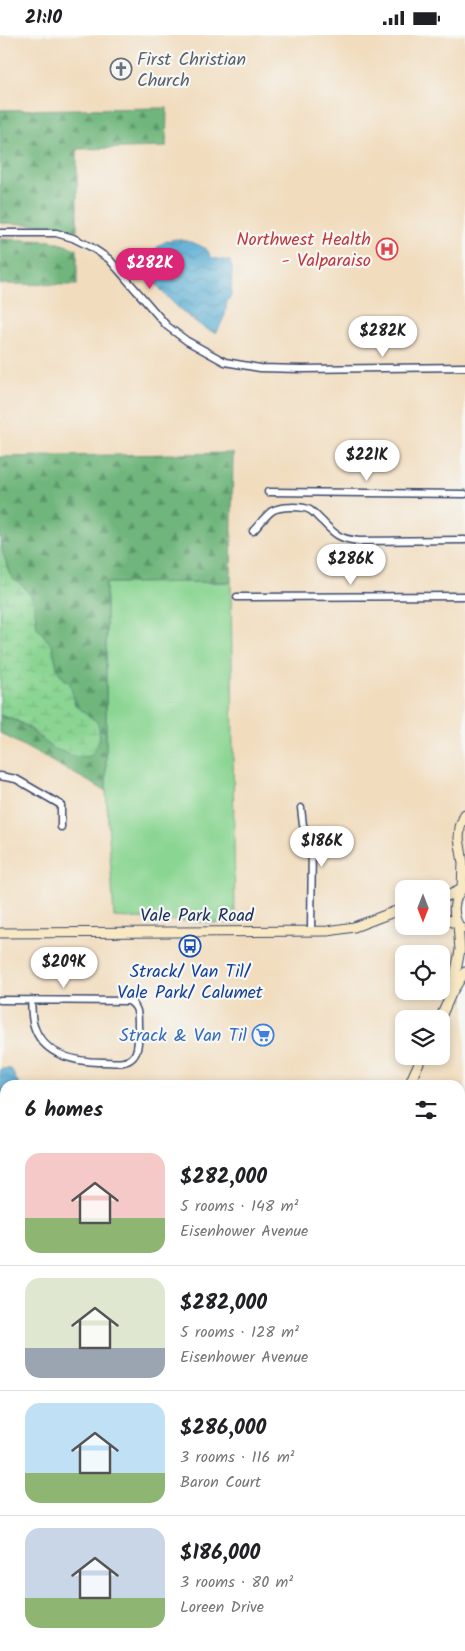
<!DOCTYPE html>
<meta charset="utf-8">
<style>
body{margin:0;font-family:Kalam,sans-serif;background:#f2f2f2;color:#202124;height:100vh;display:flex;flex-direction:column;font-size:19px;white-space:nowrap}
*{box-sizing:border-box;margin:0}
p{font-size:16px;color:#757577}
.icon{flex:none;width:28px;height:28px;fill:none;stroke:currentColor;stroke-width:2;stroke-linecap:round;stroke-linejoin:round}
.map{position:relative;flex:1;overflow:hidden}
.drawer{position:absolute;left:0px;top:1045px;width:465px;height:571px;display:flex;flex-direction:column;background:#fff;border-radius:15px 15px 0 0;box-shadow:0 2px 8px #0003}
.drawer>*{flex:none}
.needle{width:32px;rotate:180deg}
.buttons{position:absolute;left:395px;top:845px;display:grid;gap:10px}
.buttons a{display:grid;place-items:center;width:55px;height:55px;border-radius:10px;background:#fff;box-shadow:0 2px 8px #0003;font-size:25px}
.price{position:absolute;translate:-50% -42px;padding:0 11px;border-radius:18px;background:#fff;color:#222;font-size:16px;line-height:32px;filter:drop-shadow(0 1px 2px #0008)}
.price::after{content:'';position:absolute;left:50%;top:30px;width:15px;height:11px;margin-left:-8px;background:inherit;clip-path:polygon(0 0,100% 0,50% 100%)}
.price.current{background:#db2777;color:#fff}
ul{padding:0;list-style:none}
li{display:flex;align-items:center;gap:15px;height:125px;padding:0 25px}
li+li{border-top:1px solid #e0e0e0}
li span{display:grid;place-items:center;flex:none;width:140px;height:100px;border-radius:15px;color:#555}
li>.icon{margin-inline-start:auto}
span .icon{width:60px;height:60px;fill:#fffc;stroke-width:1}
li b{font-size:21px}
h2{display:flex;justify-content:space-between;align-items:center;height:60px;padding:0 25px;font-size:21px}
.status{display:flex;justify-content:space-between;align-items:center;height:35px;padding:0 25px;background:#fff;direction:ltr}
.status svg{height:14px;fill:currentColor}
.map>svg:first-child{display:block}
</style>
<div class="status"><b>21:10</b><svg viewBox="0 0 49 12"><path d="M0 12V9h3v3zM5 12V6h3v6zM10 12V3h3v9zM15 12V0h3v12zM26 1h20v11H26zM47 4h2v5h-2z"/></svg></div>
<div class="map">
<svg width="465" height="1616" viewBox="0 0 465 1616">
<defs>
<pattern id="forest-firs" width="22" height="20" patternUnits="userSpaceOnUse" patternTransform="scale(1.25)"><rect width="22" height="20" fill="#6fb67c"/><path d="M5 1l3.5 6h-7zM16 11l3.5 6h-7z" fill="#5a9469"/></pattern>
<pattern id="wetland-marsh" width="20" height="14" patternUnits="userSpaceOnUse" patternTransform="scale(1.25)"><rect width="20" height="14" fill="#8ad592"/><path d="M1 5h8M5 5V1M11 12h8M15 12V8" fill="none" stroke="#76b780"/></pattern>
<pattern id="water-waves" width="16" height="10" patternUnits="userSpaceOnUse" patternTransform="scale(1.25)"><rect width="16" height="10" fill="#57acd3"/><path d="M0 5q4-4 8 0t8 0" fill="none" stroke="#478cae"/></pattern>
</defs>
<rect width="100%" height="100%" fill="#f6f6f2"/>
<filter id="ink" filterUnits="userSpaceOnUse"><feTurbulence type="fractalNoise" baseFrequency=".02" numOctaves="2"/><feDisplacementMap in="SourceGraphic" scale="10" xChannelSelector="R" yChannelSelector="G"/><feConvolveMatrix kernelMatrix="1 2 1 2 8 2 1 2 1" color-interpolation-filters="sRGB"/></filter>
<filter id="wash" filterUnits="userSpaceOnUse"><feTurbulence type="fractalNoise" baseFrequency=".0096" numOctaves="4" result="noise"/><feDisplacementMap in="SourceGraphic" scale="20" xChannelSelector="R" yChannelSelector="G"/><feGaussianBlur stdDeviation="1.12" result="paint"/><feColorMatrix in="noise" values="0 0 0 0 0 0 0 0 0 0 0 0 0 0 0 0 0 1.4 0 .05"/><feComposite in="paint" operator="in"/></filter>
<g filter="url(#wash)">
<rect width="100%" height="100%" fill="#f1dcbd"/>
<!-- grass -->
<g fill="#8ad592" stroke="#528278">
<polygon points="231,547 235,889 114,882 106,756 106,548"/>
<polygon points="465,1156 465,1220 460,1221 460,1167"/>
</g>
<!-- forest -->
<g fill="url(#forest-firs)" stroke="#45726d">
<polygon points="167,73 166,112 77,114 77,196 52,190 0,188 0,75"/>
<polygon points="0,204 52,206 77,214 77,250 0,249"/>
<path d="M 233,418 L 231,547 L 106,548 L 106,756 L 0,698 L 0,680 C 16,685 27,690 39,703 L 100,703 L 86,678 L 75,671 L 70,648 L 61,641 L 57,632 L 52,611 L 37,592 L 32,564 L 24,552 L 13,544 L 9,538 L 3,518 L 0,501 L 0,422 Z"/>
<rect x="0" y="1252" width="5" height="93"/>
</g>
<!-- wetland -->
<path fill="url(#wetland-marsh)" stroke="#528278" d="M 0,501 L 3,518 L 9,538 L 13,544 L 24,552 L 33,564 L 37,592 L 52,611 L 57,632 L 61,641 L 70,648 L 75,670 L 97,687 C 102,701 99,709 91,721 L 77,722 L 52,713 L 30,693 L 18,686 L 0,680 Z"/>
<!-- water -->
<g fill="url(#water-waves)" stroke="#396e98">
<path d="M 176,204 C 185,205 201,209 208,216 C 209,218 210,221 212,223 L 230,226 L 232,233 L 231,261 L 227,267 L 225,280 L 217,297 C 204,300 152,251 149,237 C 147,228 154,214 161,209 C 166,206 171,205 176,204 Z"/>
<polygon points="0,1034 11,1034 19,1050 5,1050 5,1087 0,1080"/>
</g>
</g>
<g filter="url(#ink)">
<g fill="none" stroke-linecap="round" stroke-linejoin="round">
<!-- street casing -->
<g stroke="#3b496c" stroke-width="9">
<g id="street">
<polyline points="0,198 56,198 73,203 91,212 109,224 167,291 187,306 225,327 260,333 302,334 465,332"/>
<polyline points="268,457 465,459"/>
<path d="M 253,496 C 259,490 265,481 272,476 C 280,471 302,471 310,475 C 315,478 318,483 322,486 C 335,500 340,504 359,506 L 465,505"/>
<polyline points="237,562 465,561"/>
<polyline points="0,741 16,744 61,770 61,792"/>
<polyline points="301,773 303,790 312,808 311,896"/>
<path d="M 0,965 L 129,966 C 138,972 138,978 138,989 C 138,998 140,1015 133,1022 C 126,1030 113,1027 104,1027 C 77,1027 44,1022 34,991 C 31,983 32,973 31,965"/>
<polyline points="0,1176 5,1182"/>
<polyline points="460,1272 465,1271"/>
<polyline points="460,1281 465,1280"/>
<polyline points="351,1611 353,1616"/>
</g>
</g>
<!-- secondary casing -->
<g stroke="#3b496c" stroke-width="11">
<g id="secondary">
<polyline points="462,853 463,828 459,803 460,792 465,779"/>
<polyline points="441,864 460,855"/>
<polyline points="441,882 457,889"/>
<path d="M 461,894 C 451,881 452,862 465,851"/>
<polyline points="0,898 328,896 354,892 404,873"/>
<polyline points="452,957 460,915 458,890"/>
<polyline points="440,984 452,957 465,937"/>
<polyline points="409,1050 422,1021"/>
<polyline points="128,1616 131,1611"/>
</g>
</g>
<!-- street -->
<use href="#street" stroke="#fff" stroke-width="6"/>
<!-- secondary -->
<use href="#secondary" stroke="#f8e8c3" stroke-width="9"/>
</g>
</g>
<!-- icons -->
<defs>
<g id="church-ring" transform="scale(1.125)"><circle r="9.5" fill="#f6f6f2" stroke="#6b7280" stroke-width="1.5"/><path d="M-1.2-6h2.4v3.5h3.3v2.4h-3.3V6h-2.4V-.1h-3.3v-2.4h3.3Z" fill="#6b7280"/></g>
<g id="hospital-ring" transform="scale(1.125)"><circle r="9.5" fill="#f6f6f2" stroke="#e0444e" stroke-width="1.5"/><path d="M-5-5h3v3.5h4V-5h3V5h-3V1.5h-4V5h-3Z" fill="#e0444e"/></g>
<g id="bus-ring" transform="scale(1.125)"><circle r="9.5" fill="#f6f6f2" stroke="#1a4fb4" stroke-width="1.5"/><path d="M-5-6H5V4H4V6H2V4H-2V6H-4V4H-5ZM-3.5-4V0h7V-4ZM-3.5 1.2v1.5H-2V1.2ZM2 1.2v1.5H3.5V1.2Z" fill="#1a4fb4"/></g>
<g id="supermarket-ring" transform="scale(1.125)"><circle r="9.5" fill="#f6f6f2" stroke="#3f7fe0" stroke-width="1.5"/><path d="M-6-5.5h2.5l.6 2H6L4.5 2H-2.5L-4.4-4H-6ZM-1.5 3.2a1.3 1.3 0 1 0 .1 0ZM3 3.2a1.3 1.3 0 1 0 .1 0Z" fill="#3f7fe0"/></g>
</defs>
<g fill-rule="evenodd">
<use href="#church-ring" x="121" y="34"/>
<use href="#hospital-ring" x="387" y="214"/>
<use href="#bus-ring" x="190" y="911"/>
<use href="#supermarket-ring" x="263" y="1000"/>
</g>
<g text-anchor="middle" stroke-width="4.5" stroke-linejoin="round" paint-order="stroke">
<!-- worship labels -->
<g font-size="18" fill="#5b616d" stroke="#f6f6f2" text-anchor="start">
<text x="137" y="30">First Christian<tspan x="137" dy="21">Church</tspan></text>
</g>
<!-- health labels -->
<g font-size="18" fill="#be3a42" stroke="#f6f6f2" text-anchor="end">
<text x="371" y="210">Northwest Health<tspan x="371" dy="21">- Valparaiso</tspan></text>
</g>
<!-- street labels -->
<g font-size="18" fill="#1b2f5e" stroke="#f6f6f2">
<text x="197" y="886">Vale Park Road</text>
</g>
<!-- transit labels -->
<g font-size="18" fill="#164399" stroke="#f6f6f2">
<text x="190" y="942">Strack/ Van Til/<tspan x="190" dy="21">Vale Park/ Calumet</tspan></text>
</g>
<!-- shop labels -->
<g font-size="18" fill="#366cbe" stroke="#f6f6f2" text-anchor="end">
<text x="247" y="1006">Strack &amp; Van Til</text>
</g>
</g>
</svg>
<div class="buttons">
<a><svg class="needle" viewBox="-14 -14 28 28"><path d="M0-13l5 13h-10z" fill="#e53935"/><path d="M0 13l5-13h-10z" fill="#757577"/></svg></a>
<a><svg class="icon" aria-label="locate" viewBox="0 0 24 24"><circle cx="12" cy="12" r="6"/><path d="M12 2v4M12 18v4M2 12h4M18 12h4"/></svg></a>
<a><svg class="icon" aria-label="layers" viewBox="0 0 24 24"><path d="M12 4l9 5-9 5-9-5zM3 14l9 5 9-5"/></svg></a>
</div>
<b class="price current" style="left:150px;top:255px">$282K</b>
<b class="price" style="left:383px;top:323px">$282K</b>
<b class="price" style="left:367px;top:447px">$221K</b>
<b class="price" style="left:351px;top:551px">$286K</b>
<b class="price" style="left:322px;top:833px">$186K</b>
<b class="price" style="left:64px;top:954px">$209K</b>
<section class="drawer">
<h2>6 homes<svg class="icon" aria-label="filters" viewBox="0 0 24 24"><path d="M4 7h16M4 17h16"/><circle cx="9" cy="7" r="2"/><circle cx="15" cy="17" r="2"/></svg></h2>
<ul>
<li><span style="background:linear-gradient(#f6c9c9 65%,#8fb573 0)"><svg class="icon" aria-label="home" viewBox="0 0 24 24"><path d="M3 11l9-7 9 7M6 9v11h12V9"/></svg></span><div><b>$282,000</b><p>5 rooms · 148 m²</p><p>Eisenhower Avenue</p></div></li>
<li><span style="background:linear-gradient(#dfe7d0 70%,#9aa5b1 0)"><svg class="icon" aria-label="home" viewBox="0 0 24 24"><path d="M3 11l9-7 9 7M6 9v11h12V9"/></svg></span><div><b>$282,000</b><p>5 rooms · 128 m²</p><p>Eisenhower Avenue</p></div></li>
<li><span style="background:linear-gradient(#bfe0f5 70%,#8fb573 0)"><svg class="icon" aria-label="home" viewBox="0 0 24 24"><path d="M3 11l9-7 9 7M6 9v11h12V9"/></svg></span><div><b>$286,000</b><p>3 rooms · 116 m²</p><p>Baron Court</p></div></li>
<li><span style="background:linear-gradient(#c9d6e8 70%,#8fb573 0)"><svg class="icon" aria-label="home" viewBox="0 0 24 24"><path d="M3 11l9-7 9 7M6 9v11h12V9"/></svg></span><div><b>$186,000</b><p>3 rooms · 80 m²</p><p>Loreen Drive</p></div></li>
</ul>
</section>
</div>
